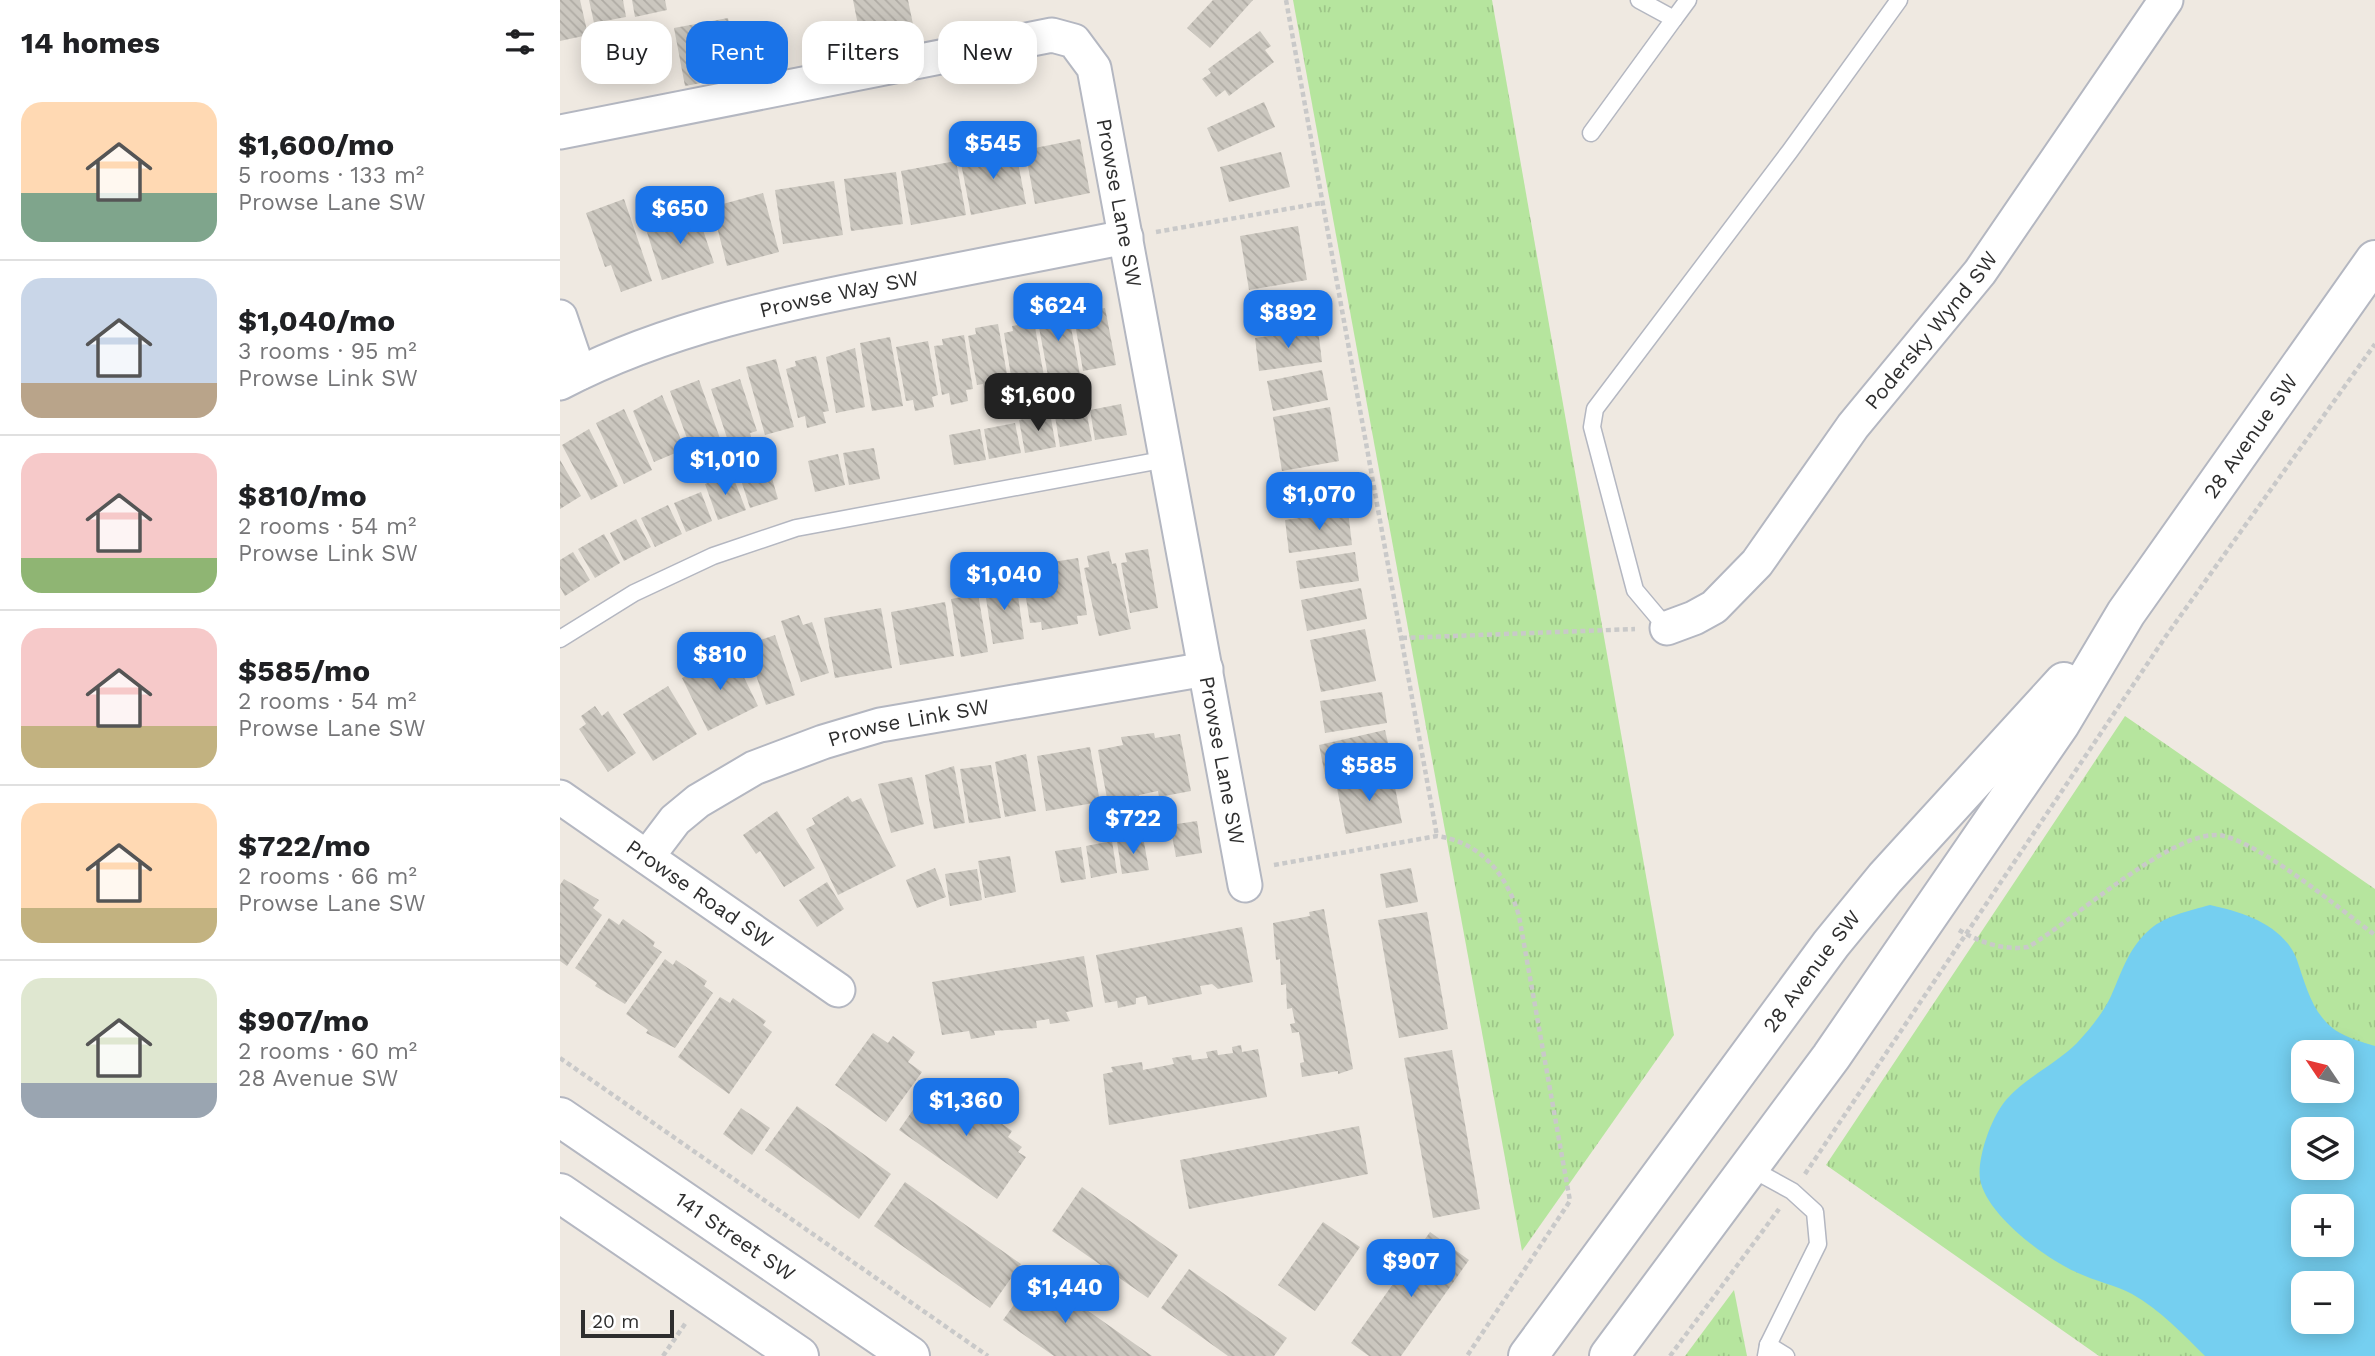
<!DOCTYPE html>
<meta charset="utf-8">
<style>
body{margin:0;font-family:"Work Sans",sans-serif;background:#f2f2f2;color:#202124;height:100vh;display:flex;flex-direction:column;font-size:26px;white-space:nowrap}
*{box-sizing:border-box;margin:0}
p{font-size:23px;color:#757577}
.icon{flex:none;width:38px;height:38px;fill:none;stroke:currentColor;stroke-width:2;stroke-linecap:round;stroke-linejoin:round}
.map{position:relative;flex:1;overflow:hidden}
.panel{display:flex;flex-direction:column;background:#fff;width:560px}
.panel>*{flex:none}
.guide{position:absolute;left:21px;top:21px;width:665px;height:63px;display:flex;gap:14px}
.needle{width:46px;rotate:305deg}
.fabs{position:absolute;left:1731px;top:1040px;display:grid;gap:14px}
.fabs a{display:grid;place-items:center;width:63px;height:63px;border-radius:14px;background:#fff;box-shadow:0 4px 18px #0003;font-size:35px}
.scale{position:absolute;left:21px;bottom:18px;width:93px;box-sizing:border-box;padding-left:7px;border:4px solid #2e2e2e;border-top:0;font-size:19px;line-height:24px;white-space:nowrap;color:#2e2e2e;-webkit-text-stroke:5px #fff;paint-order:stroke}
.price{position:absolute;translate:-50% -60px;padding:0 16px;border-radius:14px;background:#1a73e8;color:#fff;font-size:23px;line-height:46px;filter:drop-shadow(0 2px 4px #0008)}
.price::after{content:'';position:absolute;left:50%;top:42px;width:21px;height:16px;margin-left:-10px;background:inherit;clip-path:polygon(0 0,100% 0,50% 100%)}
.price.on{background:#222;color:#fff}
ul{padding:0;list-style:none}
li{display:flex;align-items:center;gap:21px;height:175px;padding:0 21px}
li+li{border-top:2px solid #e0e0e0}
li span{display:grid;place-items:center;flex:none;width:196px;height:140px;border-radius:21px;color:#555}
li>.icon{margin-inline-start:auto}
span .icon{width:84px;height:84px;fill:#fffc;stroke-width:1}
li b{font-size:30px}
h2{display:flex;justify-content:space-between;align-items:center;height:84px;padding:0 21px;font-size:30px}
.chip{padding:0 24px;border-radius:21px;background:#fff;box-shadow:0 4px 18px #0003;font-size:24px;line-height:63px}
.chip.on{background:#1a73e8;color:#fff}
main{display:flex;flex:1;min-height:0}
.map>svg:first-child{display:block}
</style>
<main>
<section class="panel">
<h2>14 homes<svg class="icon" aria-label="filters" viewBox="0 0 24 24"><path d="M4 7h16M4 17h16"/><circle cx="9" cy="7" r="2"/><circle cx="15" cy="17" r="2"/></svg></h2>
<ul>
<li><span style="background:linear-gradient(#ffd9b3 65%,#7fa58c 0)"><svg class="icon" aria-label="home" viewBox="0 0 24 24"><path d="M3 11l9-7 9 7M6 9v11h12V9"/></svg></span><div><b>$1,600/mo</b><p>5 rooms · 133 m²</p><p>Prowse Lane SW</p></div></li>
<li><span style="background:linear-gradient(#c9d6e8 75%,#b9a48a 0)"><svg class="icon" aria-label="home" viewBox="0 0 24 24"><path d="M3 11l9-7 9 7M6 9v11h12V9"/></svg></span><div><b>$1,040/mo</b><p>3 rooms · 95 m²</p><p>Prowse Link SW</p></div></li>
<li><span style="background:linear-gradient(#f6c9c9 75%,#8fb573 0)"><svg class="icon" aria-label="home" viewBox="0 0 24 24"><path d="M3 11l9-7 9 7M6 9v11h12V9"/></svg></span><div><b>$810/mo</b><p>2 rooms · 54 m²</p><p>Prowse Link SW</p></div></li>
<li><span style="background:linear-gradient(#f6c9c9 70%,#c2b280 0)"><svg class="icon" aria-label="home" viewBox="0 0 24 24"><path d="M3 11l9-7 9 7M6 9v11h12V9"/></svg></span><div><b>$585/mo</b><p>2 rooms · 54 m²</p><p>Prowse Lane SW</p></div></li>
<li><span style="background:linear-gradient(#ffd9b3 75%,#c2b280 0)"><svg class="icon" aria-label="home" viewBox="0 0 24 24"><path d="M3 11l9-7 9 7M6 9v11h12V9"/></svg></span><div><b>$722/mo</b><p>2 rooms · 66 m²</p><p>Prowse Lane SW</p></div></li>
<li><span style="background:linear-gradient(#dfe7d0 75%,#9aa5b1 0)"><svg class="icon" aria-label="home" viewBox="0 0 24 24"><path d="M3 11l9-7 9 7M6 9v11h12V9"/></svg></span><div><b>$907/mo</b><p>2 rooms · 60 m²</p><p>28 Avenue SW</p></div></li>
</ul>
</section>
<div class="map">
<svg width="1815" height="1356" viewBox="0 0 1815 1356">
<defs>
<pattern id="park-tufts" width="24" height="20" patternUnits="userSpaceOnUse" patternTransform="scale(1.75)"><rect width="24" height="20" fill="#b6e59e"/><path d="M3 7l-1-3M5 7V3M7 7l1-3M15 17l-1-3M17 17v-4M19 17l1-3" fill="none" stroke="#9dc588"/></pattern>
<pattern id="building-back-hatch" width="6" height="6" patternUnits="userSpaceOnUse" patternTransform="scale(1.75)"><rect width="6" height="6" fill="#cbc7bf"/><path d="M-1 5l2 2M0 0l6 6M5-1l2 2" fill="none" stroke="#afaba4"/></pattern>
</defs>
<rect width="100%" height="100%" fill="#efe9e1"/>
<!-- park -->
<g fill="url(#park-tufts)" fill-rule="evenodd">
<polygon points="733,0 932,0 1114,1035 962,1251"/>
<path d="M 1565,716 L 1815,889 L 1815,1356 L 1539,1356 L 1266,1165 ZM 1743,1052 L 1782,1052 L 1782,1090 L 1743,1090 ZM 1743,1129 L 1782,1129 L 1782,1167 L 1743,1167 ZM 1743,1206 L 1782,1206 L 1782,1244 L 1743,1244 ZM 1743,1283 L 1782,1283 L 1782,1321 L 1743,1321 Z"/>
<polygon points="1174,1290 1187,1356 1125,1356"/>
</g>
<!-- water -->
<path fill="#75cff0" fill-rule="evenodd" d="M 1650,905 C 1683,912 1724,925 1737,960 C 1746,986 1752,1013 1775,1030 C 1787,1038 1802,1042 1815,1046 L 1815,1356 L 1645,1356 C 1623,1334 1600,1310 1572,1294 C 1555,1285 1535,1281 1518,1273 C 1487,1260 1426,1215 1420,1179 C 1417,1157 1432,1116 1446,1100 C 1466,1077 1496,1064 1517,1043 C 1530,1029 1543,1013 1551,996 C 1562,972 1567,951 1587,932 C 1603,916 1629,911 1650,905 ZM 1743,1052 L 1782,1052 L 1782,1090 L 1743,1090 ZM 1743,1129 L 1782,1129 L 1782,1167 L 1743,1167 ZM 1743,1206 L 1782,1206 L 1782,1244 L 1743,1244 ZM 1743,1283 L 1782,1283 L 1782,1321 L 1743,1321 Z"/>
<!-- building -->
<g fill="url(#building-back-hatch)">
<polygon points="0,0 20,0 28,35 0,41"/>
<polygon points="29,0 63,0 66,17 34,23"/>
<polygon points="72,0 105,0 107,10 75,17"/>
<polygon points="293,0 348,0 355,34 302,45"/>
<polygon points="653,0 693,0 650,48 627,28"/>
<polygon points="168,18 179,76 125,86 114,28"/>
<polygon points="700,31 711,46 705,50 714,62 669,96 665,90 656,97 642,79 651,73 648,69"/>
<polygon points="704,102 715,127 658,152 647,128"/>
<polygon points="520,139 530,193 475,204 465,150"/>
<polygon points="455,147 466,204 411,215 400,158"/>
<polygon points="721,152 730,187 669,202 660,167"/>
<polygon points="396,161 406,215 351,225 341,171"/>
<polygon points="336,172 343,224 291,231 284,179"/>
<polygon points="274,181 283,235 223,244 215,190"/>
<polygon points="203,193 219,252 167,266 152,207"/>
<polygon points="64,199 92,281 61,292 51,265 45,267 26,213"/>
<polygon points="137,212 154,263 102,280 86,229"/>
<polygon points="738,226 747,280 689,290 680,236"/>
<polygon points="751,293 756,321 704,329 700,301"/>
<polygon points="507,306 520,375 489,381 476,311"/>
<polygon points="531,307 532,310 545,308 556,365 523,371 513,311"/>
<polygon points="474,322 484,376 478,378 480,389 460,392 458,381 452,382 444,333 453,331 452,326"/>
<polygon points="438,324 448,380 441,381 443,392 425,395 423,384 417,385 408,336 416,334 415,328"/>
<polygon points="758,329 762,362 699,371 695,338"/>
<polygon points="404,335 413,389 406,390 408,401 391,405 389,393 382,395 374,346 383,345 382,339"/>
<polygon points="330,337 343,406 312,411 300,343"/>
<polygon points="368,341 378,395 372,397 374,407 355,411 353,400 346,401 336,347"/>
<polygon points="295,348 305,407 276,413 266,357"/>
<polygon points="256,356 269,411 263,412 266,423 247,428 245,416 238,418 226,369 236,366 235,361"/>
<polygon points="216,359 234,427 205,435 186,367"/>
<polygon points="762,370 768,400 713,411 707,381"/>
<polygon points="180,379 197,431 190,433 193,444 178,449 174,438 168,441 151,389"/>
<polygon points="139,380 162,444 133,455 110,391"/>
<polygon points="102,395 125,449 94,462 73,411"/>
<polygon points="561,404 567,435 535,440 530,410"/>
<polygon points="770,407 779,461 722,471 713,417"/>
<polygon points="64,409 92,470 64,484 36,423"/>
<polygon points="526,410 532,441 500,447 495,416"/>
<polygon points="490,413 496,447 465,453 459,420"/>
<polygon points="455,423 461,453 429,459 424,429"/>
<polygon points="29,429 58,486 31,500 2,445"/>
<polygon points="420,429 426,460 394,465 389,435"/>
<polygon points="314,448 320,479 289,485 283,453"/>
<polygon points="278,454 285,485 255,492 248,461"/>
<polygon points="0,460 21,496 0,509"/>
<polygon points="209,468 218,499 190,508 180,477"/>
<polygon points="780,472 785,505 723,514 718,481"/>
<polygon points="172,474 186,510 158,520 145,484"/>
<polygon points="141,492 152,521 126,532 114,503"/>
<polygon points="108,505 122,534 95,547 81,518"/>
<polygon points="788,511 792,545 729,553 725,520"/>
<polygon points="76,519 91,547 64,561 50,533"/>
<polygon points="44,534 60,563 35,578 18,549"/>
<polygon points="588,549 598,608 570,613 561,563 567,562 565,553"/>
<polygon points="549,551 552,564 556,563 571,629 539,636 524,568 529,567 527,556"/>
<polygon points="13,552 30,580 5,596 0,587 0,560"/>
<polygon points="795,552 799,581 740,589 736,561"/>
<polygon points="518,558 527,615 517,616 518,624 482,630 481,622 470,623 461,567"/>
<polygon points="456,581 464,639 433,644 424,585"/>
<polygon points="801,588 807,619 747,631 741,600"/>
<polygon points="418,594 428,652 401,657 391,599"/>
<polygon points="385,602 394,656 340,665 331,612"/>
<polygon points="321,608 332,668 275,678 264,618"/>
<polygon points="239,615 243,625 252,622 269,673 241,682 221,621"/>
<polygon points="805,629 816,681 761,692 750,640"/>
<polygon points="215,635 235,695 206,705 186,645"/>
<polygon points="172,653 198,706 148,731 122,678"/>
<polygon points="108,686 137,734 93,761 63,714"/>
<polygon points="822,692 827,723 765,733 760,701"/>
<polygon points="35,706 42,716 48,711 76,753 48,772 19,729 26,724 21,716"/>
<polygon points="825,730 832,761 765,775 759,745"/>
<polygon points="594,733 595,738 620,734 631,791 599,797 598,791 579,795 580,803 549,809 538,750 563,745 561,737"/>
<polygon points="530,747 540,802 486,811 477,756"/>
<polygon points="466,754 476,811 445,817 435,762"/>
<polygon points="431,765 441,818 409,823 400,769"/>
<polygon points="394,766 405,823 374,829 365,775"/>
<polygon points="832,772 842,823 786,834 776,783"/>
<polygon points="352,777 364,824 331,833 318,784"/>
<polygon points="288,796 292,802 301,798 336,866 278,895 246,829 255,824 252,818"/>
<polygon points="217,811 255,868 224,887 200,851 196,854 183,835"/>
<polygon points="637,821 642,853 616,857 610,825"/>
<polygon points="583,837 589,870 562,874 557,842"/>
<polygon points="552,841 557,873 531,878 526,846"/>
<polygon points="521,847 526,879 501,883 495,851"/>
<polygon points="450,856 456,892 425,898 418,861"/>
<polygon points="375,868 386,897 357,908 346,880"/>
<polygon points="851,868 858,902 826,908 820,874"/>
<polygon points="417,869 422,900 390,906 385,874"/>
<polygon points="4,879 39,900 33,908 42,915 7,966 0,961 0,885"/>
<polygon points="267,882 284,909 257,927 239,900"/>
<polygon points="764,909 793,1069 778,1074 778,1071 742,1077 740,1063 744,1062 739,1032 732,1033 730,1024 735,1023 732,1008 727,1009 726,984 721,985 720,959 716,960 713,923 750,916 749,912"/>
<polygon points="867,912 888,1029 839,1038 818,920"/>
<polygon points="49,918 59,925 63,919 95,942 93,946 102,952 65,1004 35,986 37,983 15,968"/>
<polygon points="682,927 693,982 658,989 652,984 640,986 642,994 588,1005 586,996 576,998 576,1004 558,1008 557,1001 545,1003 536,955"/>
<polygon points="524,956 533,1007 506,1012 510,1021 490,1024 489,1019 476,1021 477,1028 434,1031 435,1035 411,1039 409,1031 382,1035 372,982"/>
<polygon points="105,959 113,965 116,960 147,981 144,986 153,993 115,1048 86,1033 88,1030 66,1014"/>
<polygon points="160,997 170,1003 173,998 206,1021 203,1025 212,1032 169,1094 118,1057"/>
<polygon points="313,1033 328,1043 333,1036 355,1052 348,1062 362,1072 326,1122 275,1085"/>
<polygon points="681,1045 682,1052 698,1049 707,1097 549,1125 543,1074 553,1072 551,1067 582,1062 583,1070 614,1064 612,1058 631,1055 632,1060 648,1058 646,1052 657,1050 658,1055 673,1053 672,1047"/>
<polygon points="892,1050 920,1209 873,1218 844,1058"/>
<polygon points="369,1087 378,1093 382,1087 396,1098 401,1091 415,1100 420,1095 445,1113 438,1121 452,1131 448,1137 462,1147 458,1152 466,1157 437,1199 339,1130"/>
<polygon points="237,1106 331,1174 299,1219 205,1150"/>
<polygon points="181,1108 210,1128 192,1155 163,1134"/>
<polygon points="799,1126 808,1174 629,1209 620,1160"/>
<polygon points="345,1182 461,1264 430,1308 314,1226"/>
<polygon points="522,1187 618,1255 588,1298 492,1231"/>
<polygon points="763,1222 800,1247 755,1311 718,1285"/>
<polygon points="870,1232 909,1260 841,1356 809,1356 791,1343"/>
<polygon points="629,1269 727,1338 714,1356 668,1356 601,1308"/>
<polygon points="476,1274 592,1356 494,1356 443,1320"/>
</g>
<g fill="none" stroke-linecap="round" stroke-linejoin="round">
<!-- service casing -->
<g stroke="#b4b7c1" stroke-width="19">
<g id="service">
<polyline points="1079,0 1114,19 1128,0"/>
<polyline points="1031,133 1114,19"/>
<polyline points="1107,628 1075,590 1032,427 1035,409 1230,151 1339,0"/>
<polyline points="0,639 74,593 153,556 236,528 607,459"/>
<polyline points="1190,1168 1232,1191 1255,1212 1258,1244 1208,1345 1206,1356"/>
<polyline points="1208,1345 1226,1356"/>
</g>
</g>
<!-- minor casing -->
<g stroke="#b4b7c1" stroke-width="37">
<g id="minor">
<path id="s1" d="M 0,132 L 492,35 L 514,41 L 534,68 L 685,885"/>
<polyline points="0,317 19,373"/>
<path id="s2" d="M 0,383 C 105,328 225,303 341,281 C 416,266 491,252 566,237"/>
<path id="s3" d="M 1107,628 L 1134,618 L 1154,607 L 1197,563 L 1293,426 L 1420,272 L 1606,0"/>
<path id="s4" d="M 0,797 L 278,990"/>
<path id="s5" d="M 87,857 L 115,820 L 138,801 L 194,768 L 263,742 L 320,725 L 646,669"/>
</g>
</g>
<!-- secondary casing -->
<g stroke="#b4b7c1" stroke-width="42">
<g id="secondary">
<path id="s6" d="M 0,1117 L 350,1356"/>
<polyline points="0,1193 239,1356"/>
<path id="s7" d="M 968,1356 L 1271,944 L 1325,878 L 1504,682"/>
<path id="s8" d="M 1049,1356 L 1271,1057 L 1500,724 L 1566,613 L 1815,260"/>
</g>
</g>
<!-- path -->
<g stroke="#c9c9c9" stroke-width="4.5" stroke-dasharray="5 3.5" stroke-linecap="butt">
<polyline points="726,0 877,836"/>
<polyline points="596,232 761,203"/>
<polyline points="842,638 1075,629"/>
<path d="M 714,865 L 877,836 C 921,842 947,875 959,916 L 1010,1201 L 907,1356"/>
<path d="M 1399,930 C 1419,942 1445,951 1468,947 C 1512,922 1618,824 1664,836 C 1706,847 1777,907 1815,935"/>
<polyline points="0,1058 428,1356"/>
<polyline points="1245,1174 1606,636 1815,344"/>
<polyline points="103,1356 127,1321"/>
<polyline points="1110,1356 1219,1209"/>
</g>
<!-- service -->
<use href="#service" stroke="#fff" stroke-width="16"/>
<!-- minor -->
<use href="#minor" stroke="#fff" stroke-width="33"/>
<!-- secondary -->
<use href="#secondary" stroke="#fff" stroke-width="38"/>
</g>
<g text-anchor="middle" stroke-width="7" stroke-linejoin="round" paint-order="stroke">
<!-- street labels -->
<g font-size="21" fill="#2e2e2e" stroke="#fff">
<text dy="7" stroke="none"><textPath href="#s1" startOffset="695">Prowse Lane SW</textPath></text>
<text dy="7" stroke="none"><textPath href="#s2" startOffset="294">Prowse Way SW</textPath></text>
<text dy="7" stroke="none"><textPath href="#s3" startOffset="404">Podersky Wynd SW</textPath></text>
<text dy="7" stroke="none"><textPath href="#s8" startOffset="1122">28 Avenue SW</textPath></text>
<text dy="7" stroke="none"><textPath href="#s5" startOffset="303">Prowse Link SW</textPath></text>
<text dy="7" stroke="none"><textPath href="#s1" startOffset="1262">Prowse Lane SW</textPath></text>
<text dy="7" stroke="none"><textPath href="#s4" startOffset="170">Prowse Road SW</textPath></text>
<text dy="7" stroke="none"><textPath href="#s7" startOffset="478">28 Avenue SW</textPath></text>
<text dy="7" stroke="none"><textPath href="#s6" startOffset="212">141 Street SW</textPath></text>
</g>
</g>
</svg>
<div class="fabs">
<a><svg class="needle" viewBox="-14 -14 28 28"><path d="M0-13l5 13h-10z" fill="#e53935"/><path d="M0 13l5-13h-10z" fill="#757577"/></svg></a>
<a><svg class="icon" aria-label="layers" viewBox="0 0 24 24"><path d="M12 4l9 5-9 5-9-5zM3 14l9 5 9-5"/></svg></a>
<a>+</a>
<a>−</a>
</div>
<div class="scale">20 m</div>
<b class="price" style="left:433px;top:181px">$545</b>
<b class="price" style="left:120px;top:246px">$650</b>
<b class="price" style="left:498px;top:343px">$624</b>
<b class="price" style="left:728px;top:350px">$892</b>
<b class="price on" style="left:478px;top:433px">$1,600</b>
<b class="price" style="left:165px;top:497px">$1,010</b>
<b class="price" style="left:759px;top:532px">$1,070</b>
<b class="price" style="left:444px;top:612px">$1,040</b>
<b class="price" style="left:160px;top:692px">$810</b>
<b class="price" style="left:809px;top:803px">$585</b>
<b class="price" style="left:573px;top:856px">$722</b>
<b class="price" style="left:406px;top:1138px">$1,360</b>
<b class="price" style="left:851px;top:1299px">$907</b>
<b class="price" style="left:505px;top:1325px">$1,440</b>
<div class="guide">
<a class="chip">Buy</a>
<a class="chip on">Rent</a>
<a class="chip">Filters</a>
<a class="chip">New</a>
</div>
</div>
</main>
